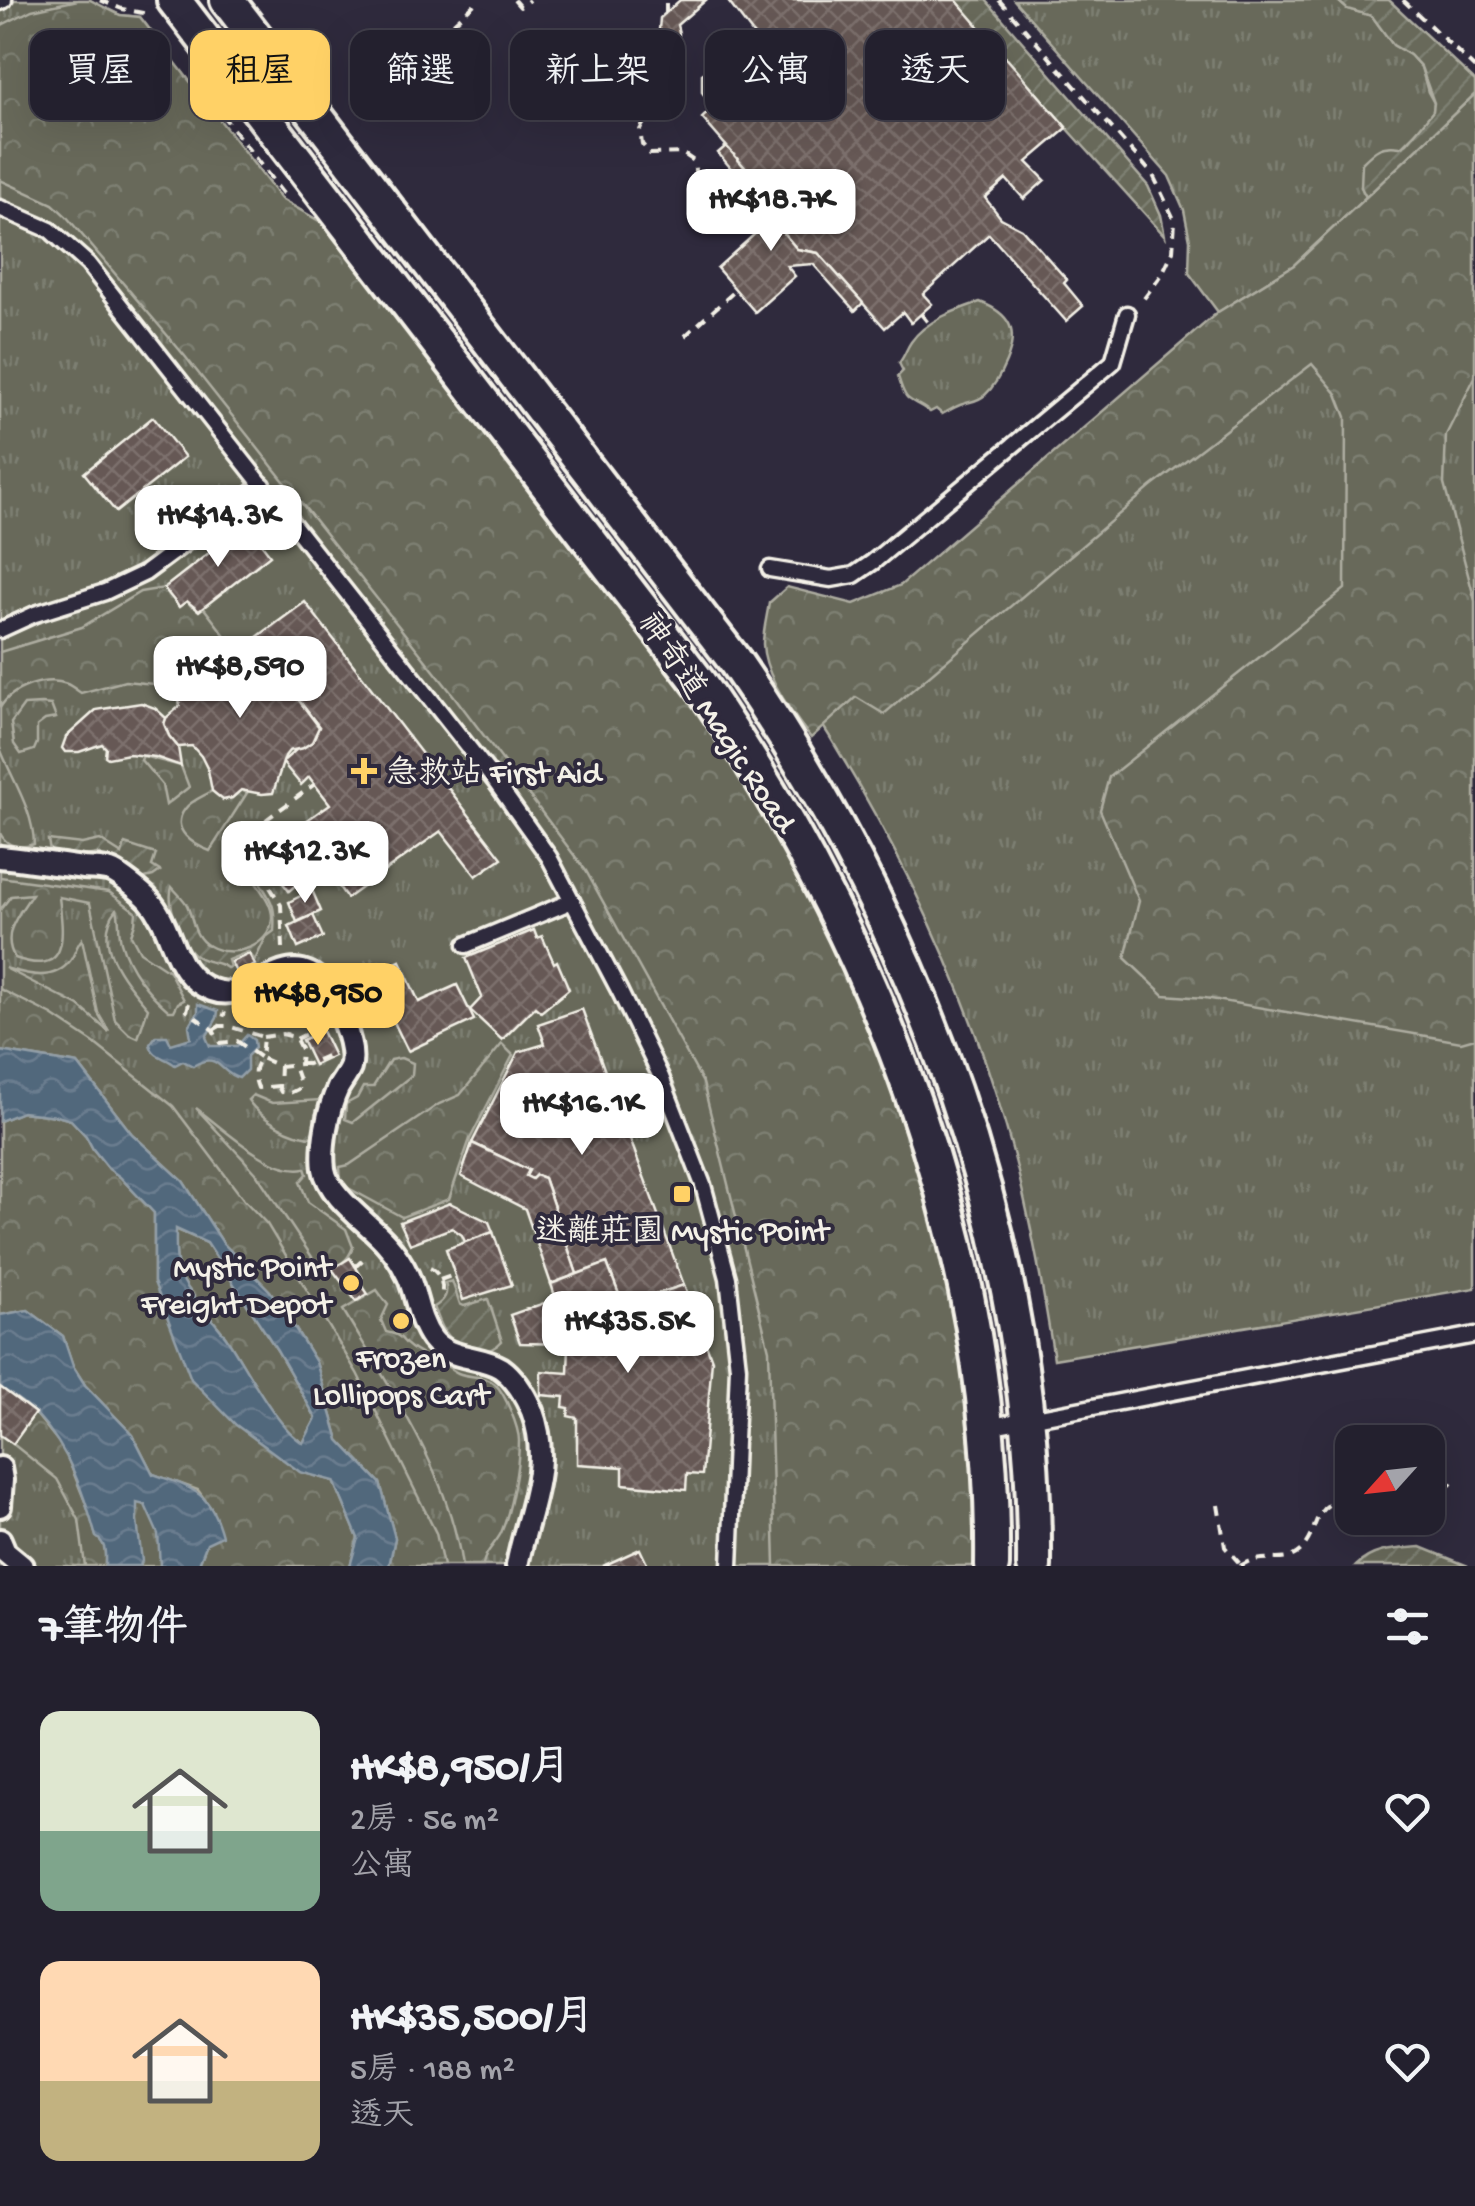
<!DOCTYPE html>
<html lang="zh-TW">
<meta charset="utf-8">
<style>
body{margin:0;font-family:"Gochi Hand","LXGW WenKai TC",sans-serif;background:#2f2d3a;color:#f1f3f6;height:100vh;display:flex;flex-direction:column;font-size:38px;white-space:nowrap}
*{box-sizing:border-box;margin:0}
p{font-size:32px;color:#a3a3aa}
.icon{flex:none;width:55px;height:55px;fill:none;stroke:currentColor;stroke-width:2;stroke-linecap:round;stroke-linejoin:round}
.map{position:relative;height:1566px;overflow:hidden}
.details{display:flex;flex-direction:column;background:#23202e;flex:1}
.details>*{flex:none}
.top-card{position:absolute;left:30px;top:30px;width:1415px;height:90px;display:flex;gap:20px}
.needle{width:65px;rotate:243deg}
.controls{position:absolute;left:1335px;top:1425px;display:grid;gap:20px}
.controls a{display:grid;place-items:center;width:110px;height:110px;border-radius:20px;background:#23202e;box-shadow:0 10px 40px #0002,0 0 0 2px #403e4a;font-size:50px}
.price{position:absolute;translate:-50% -85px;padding:0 22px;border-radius:20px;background:#fff;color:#222;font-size:32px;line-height:65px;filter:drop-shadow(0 2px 5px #0008)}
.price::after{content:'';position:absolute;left:50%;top:60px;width:30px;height:22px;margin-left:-15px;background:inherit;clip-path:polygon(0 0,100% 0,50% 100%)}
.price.active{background:#ffd166;color:#111}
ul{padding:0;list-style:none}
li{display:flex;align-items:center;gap:30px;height:250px;padding:0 40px}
li span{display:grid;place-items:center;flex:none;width:280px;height:200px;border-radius:20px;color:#555}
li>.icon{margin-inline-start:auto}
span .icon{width:120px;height:120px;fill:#fffc;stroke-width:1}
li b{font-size:42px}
h2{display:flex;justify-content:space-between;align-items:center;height:120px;padding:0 40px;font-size:42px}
.pill{padding:0 35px;border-radius:20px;background:#23202e;box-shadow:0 10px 40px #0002,0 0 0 2px #403e4a;font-size:35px;line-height:90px}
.pill.active{background:#ffd166;color:#111}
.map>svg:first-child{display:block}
</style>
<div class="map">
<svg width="1475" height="1566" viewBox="0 0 1475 1566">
<defs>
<pattern id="grass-tufts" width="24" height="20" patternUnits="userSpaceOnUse" patternTransform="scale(2.5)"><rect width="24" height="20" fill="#67695a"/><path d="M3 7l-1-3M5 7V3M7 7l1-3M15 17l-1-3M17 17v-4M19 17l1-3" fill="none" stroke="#7d7f72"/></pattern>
<pattern id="forest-crowns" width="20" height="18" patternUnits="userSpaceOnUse" patternTransform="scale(2.5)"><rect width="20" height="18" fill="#67695a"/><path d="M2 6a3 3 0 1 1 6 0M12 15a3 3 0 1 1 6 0" fill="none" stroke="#7d7f72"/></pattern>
<pattern id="garden-furrows" width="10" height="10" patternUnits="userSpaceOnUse" patternTransform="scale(2.5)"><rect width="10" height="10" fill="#67695a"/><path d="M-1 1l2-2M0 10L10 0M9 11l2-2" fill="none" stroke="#7d7f72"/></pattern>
<pattern id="water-waves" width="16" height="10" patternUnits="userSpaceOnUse" patternTransform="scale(2.5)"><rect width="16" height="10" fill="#51677c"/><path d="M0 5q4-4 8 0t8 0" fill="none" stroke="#6b7d8f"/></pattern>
<pattern id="building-cross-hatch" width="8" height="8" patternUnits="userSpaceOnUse" patternTransform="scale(2.5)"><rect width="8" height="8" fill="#665854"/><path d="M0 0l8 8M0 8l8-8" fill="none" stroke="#7c706d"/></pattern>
</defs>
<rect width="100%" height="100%" fill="#2f2a3d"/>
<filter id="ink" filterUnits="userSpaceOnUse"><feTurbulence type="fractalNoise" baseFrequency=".01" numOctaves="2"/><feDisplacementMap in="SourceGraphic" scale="20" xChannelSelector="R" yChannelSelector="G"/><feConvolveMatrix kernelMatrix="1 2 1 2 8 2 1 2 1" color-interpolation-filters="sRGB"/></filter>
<g filter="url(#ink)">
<!-- grass -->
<g fill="url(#grass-tufts)" stroke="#aeada1" stroke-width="2.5">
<polygon points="0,0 90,0 103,8 120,15 140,17 281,199 326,225 648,643 686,694 756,801 844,971 891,1089 958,1339 972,1467 974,1566 0,1566"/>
<polygon points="1014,0 1337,0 1347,9 1372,16 1393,45 1410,55 1421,67 1428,92 1434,103 1433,111 1427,121 1361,187 1366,197 1294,265 1218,312 1189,273 1190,240 1184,210 1169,176"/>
<path d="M 1475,155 L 1475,1288 L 1054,1359 C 1042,1281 1028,1203 1006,1127 C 962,974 892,832 806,699 Z"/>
<path d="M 980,302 C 1011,314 1019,331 1006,362 C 1001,374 994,387 985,395 C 977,402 972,401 963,404 C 956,406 949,411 942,414 L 936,409 L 930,412 C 909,396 907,407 898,376 L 903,371 L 899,363 C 905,356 906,349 911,342 C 926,320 956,310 980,302 Z"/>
</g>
<!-- forest -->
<g fill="url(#forest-crowns)" stroke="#aeada1" stroke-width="2.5">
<path d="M 78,0 L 90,0 L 120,15 L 140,17 L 281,199 L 326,225 L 686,694 C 864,956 978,1246 974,1566 L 775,1566 L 769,1350 L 703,1083 L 586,871 L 454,696 L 184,355 L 66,216 L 53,204 L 0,180 L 0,26 L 32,10 Z"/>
<path d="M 1475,94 L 1475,377 L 1446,435 L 1444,484 L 1475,601 L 1475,1038 L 1461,1042 L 1205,998 L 1164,995 L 1125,958 L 1139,901 L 1100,810 L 1109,777 L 1345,589 L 1346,417 L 1337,394 L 1312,364 L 1151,487 L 884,714 L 856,697 L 811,738 C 792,714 764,675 763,644 C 763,631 767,616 769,603 L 787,587 L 854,604 L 901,585 L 1218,312 L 1294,265 Z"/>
<path d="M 164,588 L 179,606 L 187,601 L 191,606 L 203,607 L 230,642 L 216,671 L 198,667 L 178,668 L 176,678 L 163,685 L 125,681 L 81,693 C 78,691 70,685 67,684 C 45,676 11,688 0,708 L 0,652 L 82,627 L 140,592 Z"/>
<polygon points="41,704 51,705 56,718 45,720 37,726 37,743 34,750 21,754 14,744 11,723 24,705"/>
<path d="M 0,748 C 12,780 33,809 34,844 C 20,849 7,847 0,833 Z"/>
<polygon points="143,756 181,766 189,787 166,805 162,785 141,760"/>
<path d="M 241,790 L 247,793 L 210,851 C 194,845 169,830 185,809 C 190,801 204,796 212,791 L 223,800 L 232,798 Z"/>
<path d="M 0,877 L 109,892 L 136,912 L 135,923 L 131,935 L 140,952 L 169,971 L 184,1000 L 178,1003 L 174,1011 L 169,1011 C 148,993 128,968 121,942 C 118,930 120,920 117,909 C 90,943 126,982 148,1008 L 138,1038 L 129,1034 L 115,1020 L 90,903 L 59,897 C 63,933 71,978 15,958 C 0,934 19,914 32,894 L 11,896 L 0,910 Z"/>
<path d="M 82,939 L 98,1013 L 109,1032 L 79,1006 L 5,968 C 26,974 53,983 70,961 C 75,954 76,946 82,939 Z"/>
<polygon points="0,989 52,1015 94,1043 173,1106 244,1200 267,1224 357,1373 436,1533 443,1566 389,1566 395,1538 380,1483 339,1440 316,1362 290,1320 270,1291 223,1243 183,1181 132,1134 78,1064 0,1051"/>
<polygon points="502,1044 513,1055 470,1139 449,1199 402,1217 341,1184 340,1167 349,1165 439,1104 460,1095"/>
<polygon points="401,1058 413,1063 412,1075 353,1122 345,1119 346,1104 357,1098 363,1087 373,1087 390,1060"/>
<path d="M 253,1095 L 272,1103 L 320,1100 L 315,1116 L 314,1137 C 291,1137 261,1119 248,1100 Z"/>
<path d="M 196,1108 C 223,1128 271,1175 305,1168 L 307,1174 L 300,1182 L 308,1202 L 346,1229 L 353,1247 C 348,1262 337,1268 322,1272 L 256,1173 Z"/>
<polygon points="21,1112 57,1116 71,1120 86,1136 93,1149 109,1169 120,1177 154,1213 154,1282 300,1472 334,1481 358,1538 350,1566 198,1566 207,1543 213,1511 198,1490 153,1474 133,1435 85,1385 73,1366 63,1336 28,1310 0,1315 0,1121"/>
<path d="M 175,1229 L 207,1243 L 277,1350 L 316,1418 L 303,1443 C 274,1425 246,1367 226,1337 C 212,1317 184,1291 178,1268 C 175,1256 176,1241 175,1229 Z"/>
<path d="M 377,1290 L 388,1305 L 381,1320 L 386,1332 C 405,1336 398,1339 411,1348 C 421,1356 433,1360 445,1365 C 449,1367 453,1371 458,1373 C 470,1378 485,1375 495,1384 C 505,1393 519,1428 519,1441 C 519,1466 511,1510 501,1533 C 495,1545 484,1552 483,1566 L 462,1566 C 449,1472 391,1390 343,1310 Z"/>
<path d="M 35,1413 L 64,1449 L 88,1509 L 96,1536 C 107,1544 105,1553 105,1566 L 85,1566 L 79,1520 L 57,1479 L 13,1444 Z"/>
</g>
<!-- garden -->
<g fill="url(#garden-furrows)" stroke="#aeada1" stroke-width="2.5">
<polygon points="956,0 986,0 1148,186 1161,215 1165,236 1067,128"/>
<path d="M 1337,0 L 1389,0 L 1475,81 L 1475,94 L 1366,197 L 1361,187 L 1362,163 C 1375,150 1381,144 1400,147 L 1407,143 L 1433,111 L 1434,103 L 1421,67 L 1410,55 L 1393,45 L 1372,16 L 1347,9 Z"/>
<polygon points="48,840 82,844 100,840 122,854 125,844 156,854 152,866 160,871 153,876 141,879 98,854 85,856 50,851"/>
<path d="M 258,879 C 271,901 276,904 274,931 L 266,937 L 255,960 L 248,952 L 228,960 L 230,967 L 227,968 C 217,960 207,964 196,956 C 182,946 166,904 172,887 C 177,893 184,899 187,905 C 194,921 193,937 209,946 C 231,959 270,948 272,919 C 273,906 263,893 256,883 Z"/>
<path d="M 452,1281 L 460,1304 L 464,1306 L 488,1299 L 502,1341 C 485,1360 457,1350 444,1330 C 440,1324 437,1314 434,1307 C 443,1302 449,1294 445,1283 Z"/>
<path d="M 1421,1547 L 1468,1566 L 1356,1566 C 1374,1548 1398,1549 1421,1547 Z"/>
</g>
<!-- water -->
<g fill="url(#water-waves)" stroke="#929ea7" stroke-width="2.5" fill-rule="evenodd">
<path d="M 198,1004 L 218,1011 L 217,1018 L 206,1037 L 210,1046 L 237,1046 L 247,1035 L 254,1040 L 255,1048 L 247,1056 L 247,1070 L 239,1078 C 218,1073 220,1050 193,1066 L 183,1061 L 175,1065 C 166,1057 153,1058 150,1044 L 156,1036 L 167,1036 L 171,1044 L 191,1038 L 189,1026 L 198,1012 Z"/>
<path d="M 0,1051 L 78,1064 L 132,1134 L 183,1181 L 223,1243 L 270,1291 L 290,1320 L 316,1362 L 339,1440 L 380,1483 L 395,1538 L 389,1566 L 350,1566 L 358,1538 L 334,1481 L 300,1472 L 236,1425 L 191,1379 L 154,1282 L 154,1213 L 120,1177 L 109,1169 L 93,1149 L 86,1136 L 71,1120 L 57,1116 L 22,1112 L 0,1121 ZM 176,1229 L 207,1243 L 277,1350 L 316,1418 L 303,1443 C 276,1427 245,1365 226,1337 C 212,1317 184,1291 178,1268 C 175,1256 176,1241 176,1229 Z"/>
<path d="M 28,1310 L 63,1336 L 73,1366 L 85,1385 L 133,1435 L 153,1474 C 193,1488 210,1491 222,1536 L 207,1543 L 198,1566 L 160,1566 L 158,1534 L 145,1505 L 137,1503 L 137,1521 L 142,1561 L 140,1566 L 105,1566 C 105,1554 107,1544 96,1537 C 84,1494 69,1449 38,1416 C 28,1405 13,1396 0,1387 L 0,1315 Z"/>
</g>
<!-- building -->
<g fill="url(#building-cross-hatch)" stroke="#f4f1e8" stroke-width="2.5">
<polygon points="680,0 706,0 677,25 679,33 676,72 656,70 657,34 659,30 660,18"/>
<polygon points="727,0 956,0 1067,128 1027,162 1045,180 1024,199 1006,179 985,198 1001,218 1022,229 1067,280 1064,283 1083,306 1066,321 989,234 923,294 932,304 911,323 903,312 885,328 818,253 797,249 781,230 781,209 702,118 716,105 710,103 702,92 702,74 713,67 727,67 756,38"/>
<polygon points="726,146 781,209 781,230 797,249 818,253 863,303 855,311 813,264 787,266 795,276 755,312 717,268 757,232 765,240 768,212 718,153"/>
<polygon points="153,417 185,457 116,512 84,473"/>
<polygon points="246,524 270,555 199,611 187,601 179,607 164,588"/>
<polygon points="305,602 502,858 476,876 441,831 347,898 334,880 325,885 300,852 308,845 296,828 330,804 309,777 301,785 282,762 296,750 312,742 319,727 253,640"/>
<polygon points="253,640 319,727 312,742 303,748 289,751 285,756 273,793 262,794 241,790 232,798 223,800 212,791 208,770 201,756 192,746 178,747 169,736 164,724 166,718 180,706 176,678 178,670 198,667 216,671 230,642"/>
<polygon points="141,703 155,708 166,718 164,724 169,736 178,747 181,766 155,757 129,754 108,758 105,756 106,748 102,744 79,752 65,752 62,748 66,737 96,710"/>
<polygon points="275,833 284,844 278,849 304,878 289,891 275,873 277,871 268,859 263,863 253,851"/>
<polygon points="312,890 321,911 297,922 289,902"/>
<polygon points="313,915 323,937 298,948 289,926"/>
<polygon points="534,930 537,938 542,936 554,963 557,961 569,989 541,1012 535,1007 502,1040 470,1010 482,997 466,958"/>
<polygon points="249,954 255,965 237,974 231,962"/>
<polygon points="400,961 419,1002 457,985 474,1020 408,1051 391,1016 375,1024 369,1010 364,1010 352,983"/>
<polygon points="301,989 306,1000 310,997 317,1012 293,1022 282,998"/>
<polygon points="270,993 278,1010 270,1014 264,1002 250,1008 248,1003"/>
<polygon points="582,1009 684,1285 623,1305 607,1263 577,1274 544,1178 536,1175 532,1179 526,1176 529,1170 472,1143 518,1052 545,1044 538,1024"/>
<polygon points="322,1031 334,1056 314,1065 302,1040"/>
<polygon points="472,1143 529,1170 526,1176 532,1179 536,1175 544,1178 577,1274 551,1284 525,1209 461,1176"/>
<polygon points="450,1203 489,1222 493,1232 465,1242 462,1235 452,1228 410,1244 400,1222"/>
<polygon points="493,1232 512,1285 463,1300 446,1249"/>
<polygon points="350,1258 362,1277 358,1279 368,1294 356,1301 332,1269"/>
<polygon points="607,1263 623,1305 684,1285 712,1360 702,1475 687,1474 686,1490 623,1484 623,1467 577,1464 577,1418 568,1416 569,1408 563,1407 564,1397 541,1395 541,1371 568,1373 569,1344 520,1343 510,1315 556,1299 551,1284"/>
<polygon points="0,1387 35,1413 13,1444 0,1435"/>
<polygon points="640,1549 648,1566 603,1566"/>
</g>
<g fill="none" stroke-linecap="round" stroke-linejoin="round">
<!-- service casing -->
<g stroke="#f4f1e8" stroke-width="21">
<g id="service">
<polyline points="0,2 4,0"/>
<polyline points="0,208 50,230 88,264 495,781 549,857 620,992 661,1077 703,1185 728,1278 738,1367 730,1566"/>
<polyline points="770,569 831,579 854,575 873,562 1113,362 1127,314"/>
<polyline points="0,630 35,614 105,592 145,573 263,485"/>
<polyline points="466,945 572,901"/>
<polyline points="987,1427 1475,1335"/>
</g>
</g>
<!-- pedestrian casing -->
<g stroke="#f4f1e8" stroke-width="28">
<g id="pedestrian">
<path d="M 0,857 C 28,860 55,864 83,868 C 92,869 105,868 113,872 C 121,876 143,893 149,900 C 175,929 171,975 212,990 C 252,1005 288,944 322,984 C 337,1001 357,1047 350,1068 C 347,1075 342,1081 338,1088 C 328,1109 321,1146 324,1169 C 328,1196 370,1224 387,1244 C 395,1253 403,1265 408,1276 C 417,1296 418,1320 432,1339 C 448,1360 480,1355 501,1368 C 515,1378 525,1395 532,1411 C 553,1468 527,1511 517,1566"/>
<polyline points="0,1468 2,1480 0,1506"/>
<polyline points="0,1540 5,1552 22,1566"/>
</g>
</g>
<!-- tertiary casing -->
<g stroke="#f4f1e8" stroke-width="40">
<g id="tertiary">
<path d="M 174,0 L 700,684 C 879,944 996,1248 992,1566"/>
<path d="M 227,0 L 734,660 C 918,926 1037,1240 1034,1566"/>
</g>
</g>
<!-- path -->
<g stroke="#f4f1e8" stroke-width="4" stroke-dasharray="10 8" stroke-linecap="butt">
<polyline points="100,0 122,9 148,14"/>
<polyline points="514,0 520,7 529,0"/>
<polyline points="999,0 1153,175 1175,221 1173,251 1161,276 1142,301"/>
<polyline points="1403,0 1475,68"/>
<polyline points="666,13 666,0"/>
<polyline points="440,35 479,0"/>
<path d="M 663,71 C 661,95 651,109 640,130 L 642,144 L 650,154 L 682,153 L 694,161 C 698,184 689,199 708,215 C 719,215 734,210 744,215 C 754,221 754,226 767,227"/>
<polyline points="214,99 216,107 284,195"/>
<polyline points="921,314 930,325"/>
<polyline points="685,336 736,290"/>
<polyline points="283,948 281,905 265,879 246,854 267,819 315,784"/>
<polyline points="278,998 288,1026 286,1035"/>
<polyline points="189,1003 187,1011 213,1030 220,1043 237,1041 261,1058 263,1037 228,1026 220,1026"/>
<polyline points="213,1030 220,1026 225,1012"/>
<path d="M 263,1037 L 282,1034 L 295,1037 L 301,1049 L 300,1064 L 280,1066 L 261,1058 C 252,1067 254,1077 258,1088 L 279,1086"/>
<polyline points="296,1039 323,1026"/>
<polyline points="300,1064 308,1064 329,1055"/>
<polyline points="280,1066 279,1088 281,1092 290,1093 298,1089 300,1083 294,1066"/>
<polyline points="355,1267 366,1257"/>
<path d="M 430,1268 C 441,1273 445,1288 440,1298"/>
<polyline points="440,1280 454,1275"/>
<polyline points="1428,1475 1439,1475 1455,1487"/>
<polyline points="1218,1505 1225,1547 1241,1565"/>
<path d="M 1240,1566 C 1244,1564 1250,1560 1255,1560 C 1271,1556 1286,1564 1300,1551 C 1322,1529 1308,1502 1352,1498"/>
</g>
<!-- service -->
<use href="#service" stroke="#2f2a3d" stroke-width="14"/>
<!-- pedestrian -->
<use href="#pedestrian" stroke="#2f2a3d" stroke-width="20"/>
<!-- tertiary -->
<use href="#tertiary" stroke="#2f2a3d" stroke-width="32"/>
</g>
</g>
<!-- markers -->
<g fill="#ffd166" stroke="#2f2a3d" stroke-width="4">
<path d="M359 756h10v10h10v10h-10v10h-10v-10h-10v-10h10z"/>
<rect x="672" y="1184" width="20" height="20" rx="5"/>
<circle cx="351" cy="1283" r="10"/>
<circle cx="401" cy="1321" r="10"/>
</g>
<g text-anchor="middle" stroke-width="8" stroke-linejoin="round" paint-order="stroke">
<!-- street labels -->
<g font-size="32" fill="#f4f1e8" stroke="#2f2a3d">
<text transform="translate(719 721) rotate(56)" y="11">神奇道 Magic Road</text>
</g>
<!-- poi labels -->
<g font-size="32" fill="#f4f1e8" stroke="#2f2a3d">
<text x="386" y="782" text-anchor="start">急救站 First Aid</text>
<text x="682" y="1240">迷離莊園 Mystic Point</text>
<text x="331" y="1276" text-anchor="end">Mystic Point<tspan x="331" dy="37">Freight Depot</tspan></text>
<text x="401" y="1367">Frozen<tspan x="401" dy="37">Lollipops Cart</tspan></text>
</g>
</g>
</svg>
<div class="controls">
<a><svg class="needle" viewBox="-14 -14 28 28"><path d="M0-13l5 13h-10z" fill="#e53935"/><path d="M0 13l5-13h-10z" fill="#a3a3aa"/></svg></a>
</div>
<b class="price" style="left:771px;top:254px">HK$18.7K</b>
<b class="price" style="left:218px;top:570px">HK$14.3K</b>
<b class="price" style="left:240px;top:721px">HK$8,590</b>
<b class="price" style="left:305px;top:906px">HK$12.3K</b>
<b class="price active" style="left:318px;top:1048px">HK$8,950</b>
<b class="price" style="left:582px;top:1158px">HK$16.1K</b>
<b class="price" style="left:628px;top:1376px">HK$35.5K</b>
<div class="top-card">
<a class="pill">買屋</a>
<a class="pill active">租屋</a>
<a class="pill">篩選</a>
<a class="pill">新上架</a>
<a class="pill">公寓</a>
<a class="pill">透天</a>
</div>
</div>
<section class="details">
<h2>7筆物件<svg class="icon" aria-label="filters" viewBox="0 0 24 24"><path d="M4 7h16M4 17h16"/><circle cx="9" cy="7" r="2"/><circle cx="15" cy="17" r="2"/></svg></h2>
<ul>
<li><span style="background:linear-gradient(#dfe7d0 60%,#7fa58c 0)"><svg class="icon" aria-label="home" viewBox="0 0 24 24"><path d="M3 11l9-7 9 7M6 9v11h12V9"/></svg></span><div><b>HK$8,950/月</b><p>2房 · 56 m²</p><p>公寓</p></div><svg class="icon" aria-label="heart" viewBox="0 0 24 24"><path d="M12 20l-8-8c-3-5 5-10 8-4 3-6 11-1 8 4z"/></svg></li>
<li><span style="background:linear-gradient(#ffd9b3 60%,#c2b280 0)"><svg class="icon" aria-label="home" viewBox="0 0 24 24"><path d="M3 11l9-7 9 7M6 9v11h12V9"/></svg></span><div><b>HK$35,500/月</b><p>5房 · 188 m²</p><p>透天</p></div><svg class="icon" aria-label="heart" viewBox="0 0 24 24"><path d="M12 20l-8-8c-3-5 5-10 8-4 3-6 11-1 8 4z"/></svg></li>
</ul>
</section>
